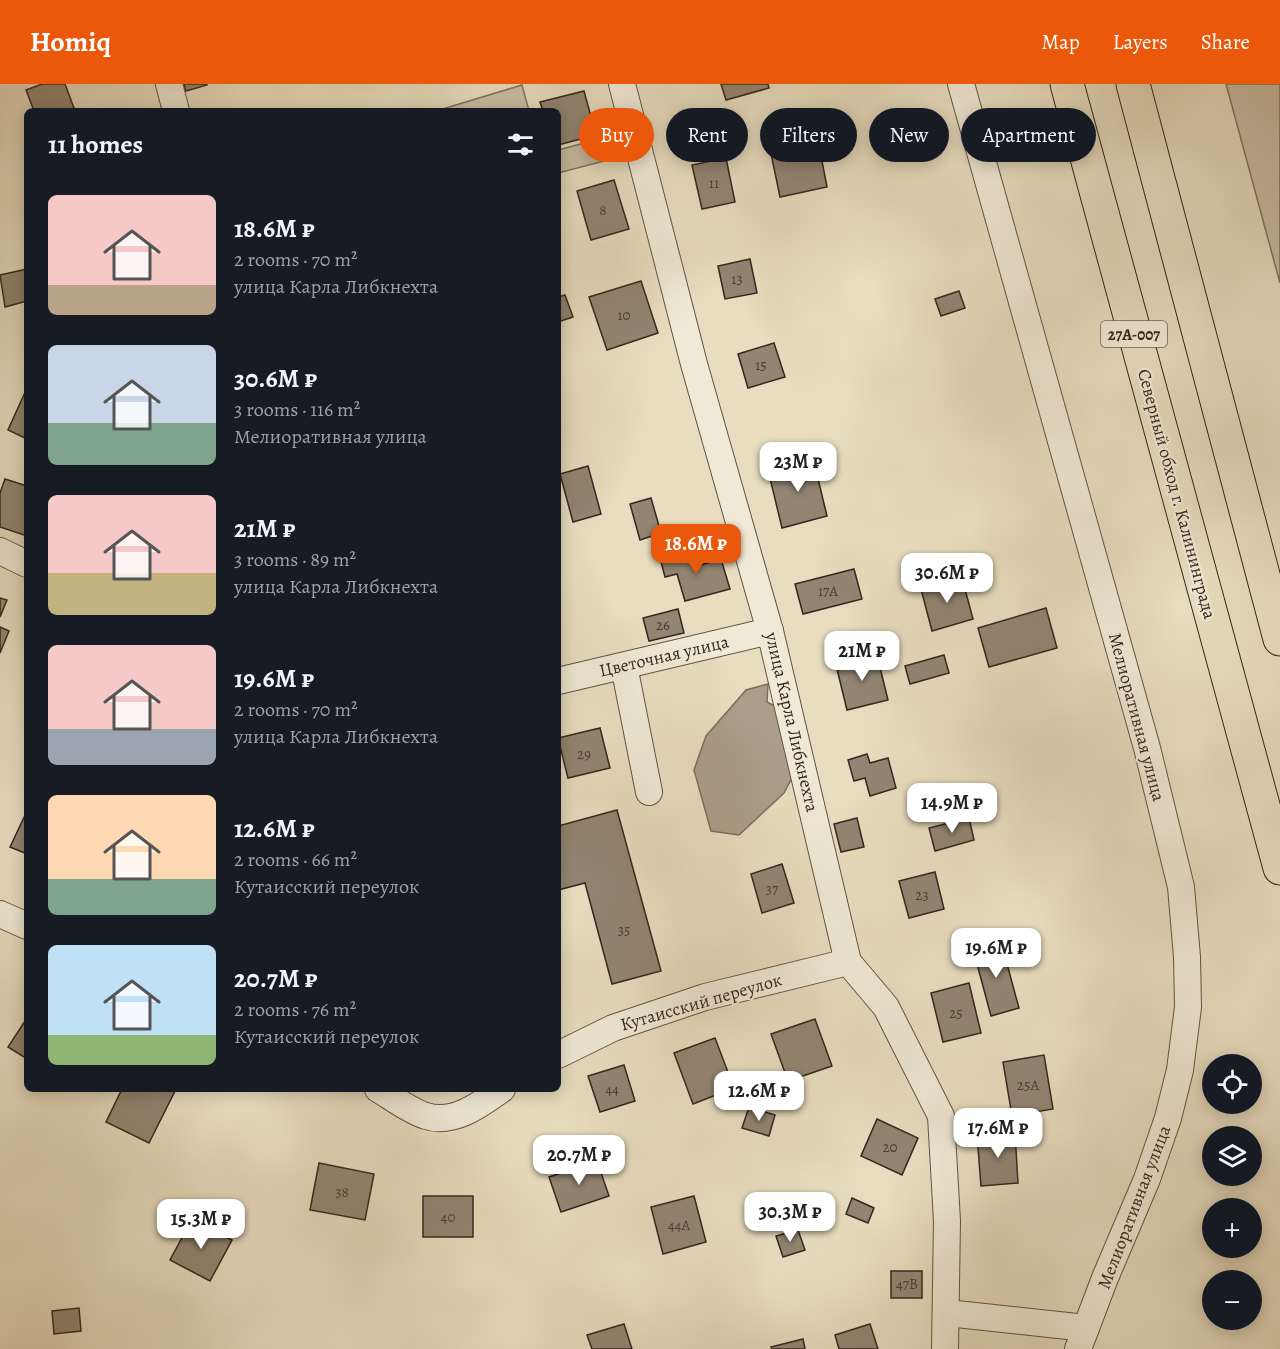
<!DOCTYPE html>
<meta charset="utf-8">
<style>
body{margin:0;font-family:Alegreya,serif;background:#20242c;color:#f1f3f6;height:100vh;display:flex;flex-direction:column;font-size:22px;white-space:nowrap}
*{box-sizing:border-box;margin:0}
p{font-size:20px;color:#9ea1a6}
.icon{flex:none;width:33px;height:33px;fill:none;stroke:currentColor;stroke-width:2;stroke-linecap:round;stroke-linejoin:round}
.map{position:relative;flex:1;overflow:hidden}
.drawer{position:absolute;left:24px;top:24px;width:537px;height:984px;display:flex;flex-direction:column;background:#171b24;border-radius:9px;box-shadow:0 3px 15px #0003}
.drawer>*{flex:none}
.hud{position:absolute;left:579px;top:24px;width:570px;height:54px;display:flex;gap:12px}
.buttons{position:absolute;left:1202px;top:970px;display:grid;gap:12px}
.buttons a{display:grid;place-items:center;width:60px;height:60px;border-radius:50%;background:#171b24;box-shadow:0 3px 15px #0003;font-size:30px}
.price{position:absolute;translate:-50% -51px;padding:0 14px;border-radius:12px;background:#fff;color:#222;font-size:20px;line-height:39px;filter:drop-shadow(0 2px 3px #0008)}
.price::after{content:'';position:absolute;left:50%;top:36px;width:18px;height:14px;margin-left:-9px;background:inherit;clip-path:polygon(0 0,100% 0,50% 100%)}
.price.selected{background:#ea580c;color:#fff}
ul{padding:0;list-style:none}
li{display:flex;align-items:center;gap:18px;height:150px;padding:0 24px}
li span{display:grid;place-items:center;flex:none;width:168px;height:120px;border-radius:9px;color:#555}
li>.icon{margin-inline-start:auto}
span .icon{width:72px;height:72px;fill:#fffc;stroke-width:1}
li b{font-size:26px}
h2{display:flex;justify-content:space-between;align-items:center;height:72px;padding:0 24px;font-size:26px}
.tag{padding:0 21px;border-radius:27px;background:#171b24;box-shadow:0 3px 15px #0003;font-size:21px;line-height:54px}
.tag.selected{background:#ea580c;color:#fff}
header{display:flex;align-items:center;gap:36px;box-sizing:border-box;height:84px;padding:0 30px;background:#ea580c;color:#fff}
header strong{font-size:28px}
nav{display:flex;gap:33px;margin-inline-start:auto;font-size:21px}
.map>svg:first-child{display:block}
</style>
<header>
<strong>Homiq</strong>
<nav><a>Map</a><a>Layers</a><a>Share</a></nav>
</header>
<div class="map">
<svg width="1280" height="1265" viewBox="0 0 1280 1265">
<rect width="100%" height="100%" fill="#e8ddbf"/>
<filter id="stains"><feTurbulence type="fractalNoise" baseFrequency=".00333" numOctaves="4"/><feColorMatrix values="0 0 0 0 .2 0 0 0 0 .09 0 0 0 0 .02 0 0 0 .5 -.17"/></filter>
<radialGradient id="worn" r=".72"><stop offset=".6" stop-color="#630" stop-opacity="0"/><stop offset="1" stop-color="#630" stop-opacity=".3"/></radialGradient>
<!-- green -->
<g fill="#cabea4" stroke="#807262" stroke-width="1.5">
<polygon points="1226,0 1280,0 1280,199"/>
<polygon points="522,1 529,27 436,27"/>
<polygon points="625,48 631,70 558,89 558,66"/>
</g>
<!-- water -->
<polygon fill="#ab9e89" stroke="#7c6e5f" stroke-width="1.5" points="768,600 767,618 786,628 798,682 784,709 739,751 711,747 694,686 706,652 746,606"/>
<!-- building -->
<g fill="#928572" stroke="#35251f" stroke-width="1.5">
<polygon points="42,0 65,0 74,24 66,27 34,27 26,6"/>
<polygon points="184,0 206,0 207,1 186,7"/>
<polygon points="721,0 768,0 769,4 726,16"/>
<polygon points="584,7 596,51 558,61 558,27 543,27 540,18"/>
<polygon points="816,46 827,103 780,113 768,55"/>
<polygon points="726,74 735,118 702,125 692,81"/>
<polygon points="614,96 629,145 591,156 577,107"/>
<polygon points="750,175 757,209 725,215 718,182"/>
<polygon points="27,185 27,217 5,223 0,191"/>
<polygon points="641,197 658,249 607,266 589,213"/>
<polygon points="959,207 965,224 941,232 935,215"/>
<polygon points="565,211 573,233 558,238 558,213"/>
<polygon points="774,259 785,293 748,304 738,270"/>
<polygon points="27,304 27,355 8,346"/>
<polygon points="813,374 827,432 782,444 768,386"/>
<polygon points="588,382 601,430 573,438 560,390"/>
<polygon points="5,395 27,402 27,452 0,443 0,409"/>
<polygon points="651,414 661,449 640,456 630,420"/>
<polygon points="692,465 697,482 721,475 730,505 685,517 677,490 665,493 660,474"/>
<polygon points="854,485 862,515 803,530 795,500"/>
<polygon points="962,494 973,535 932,547 921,505"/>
<polygon points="0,514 7,516 0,533"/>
<polygon points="1046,524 1057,564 989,583 978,544"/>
<polygon points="678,525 684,549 649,557 643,534"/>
<polygon points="0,543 9,547 0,569"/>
<polygon points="877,571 888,616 847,626 836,581"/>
<polygon points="944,571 949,589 910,600 905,582"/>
<polygon points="600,644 610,684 568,694 558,654"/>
<polygon points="867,670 870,679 888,674 896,704 870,712 865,694 854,697 848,676"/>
<polygon points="617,726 661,887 612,900 585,799 558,806 558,742"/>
<polygon points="27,727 27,770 10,763"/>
<polygon points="857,734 864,763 841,768 834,740"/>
<polygon points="969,734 974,756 935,767 929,744"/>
<polygon points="782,780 794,819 762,829 751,790"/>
<polygon points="935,788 944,825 909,834 899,797"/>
<polygon points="1001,858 1019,924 991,932 973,865"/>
<polygon points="969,899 981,949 943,958 931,909"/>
<polygon points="27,934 27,975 8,963"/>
<polygon points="815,935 832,982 788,997 771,950"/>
<polygon points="715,954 734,1004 693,1020 674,969"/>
<polygon points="1044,971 1053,1025 1012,1032 1003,978"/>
<polygon points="624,981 635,1017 600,1028 588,992"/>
<polygon points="122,1005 171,1005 175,1007 149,1059 106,1038"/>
<polygon points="749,1023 775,1031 769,1052 742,1044"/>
<polygon points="877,1035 918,1054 902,1091 861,1072"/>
<polygon points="1015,1049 1018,1099 981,1102 977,1051"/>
<polygon points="597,1077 609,1112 561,1128 549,1093"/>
<polygon points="319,1079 374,1090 365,1136 310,1126"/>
<rect x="423" y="1112" width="50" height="41"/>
<polygon points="694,1112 706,1158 663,1170 651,1123"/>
<polygon points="852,1114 874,1124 868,1139 846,1130"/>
<polygon points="192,1135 232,1156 210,1197 170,1176"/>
<polygon points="798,1146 805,1166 783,1173 776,1152"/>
<rect x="891" y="1187" width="31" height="27"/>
<polygon points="79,1224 81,1247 54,1250 52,1227"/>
<polygon points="624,1240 632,1265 592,1265 587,1251"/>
<polygon points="870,1240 878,1265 839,1265 835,1251"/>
<polygon points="803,1255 805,1265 772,1265 771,1263"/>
</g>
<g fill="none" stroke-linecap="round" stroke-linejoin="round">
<!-- minor casing -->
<g stroke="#625347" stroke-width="28">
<g id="minor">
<polyline points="169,0 176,27"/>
<polyline points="622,0 694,280 770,547 848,878 886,923 941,1032 947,1137 945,1265"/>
<polyline points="961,0 1147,664 1181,803 1187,873 1188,923 1180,986 1168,1034 1147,1095 1105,1194 1078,1265"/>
<polyline points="0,467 27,480"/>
<polyline points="624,582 649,708"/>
<polyline points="558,597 770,547"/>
<polyline points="0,830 27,842"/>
<polyline points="558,971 613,944 705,913 848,878"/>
<path d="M 378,1005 C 393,1014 410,1027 426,1032 C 454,1041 481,1020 502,1005"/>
<polyline points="947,1229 1086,1244"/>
</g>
</g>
<!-- highway casing -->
<g stroke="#35251f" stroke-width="35">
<g id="highway">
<polyline points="1067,0 1280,784"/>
<polyline points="1133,0 1280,555"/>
</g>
</g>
<!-- minor -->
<use href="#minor" stroke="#f0e9d5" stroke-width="26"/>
<!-- highway -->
<use href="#highway" stroke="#e8ddbf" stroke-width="33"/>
</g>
<g text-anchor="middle" stroke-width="4.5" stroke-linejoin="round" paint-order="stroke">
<!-- number labels -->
<g font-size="15" fill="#4c3d34">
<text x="714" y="104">11</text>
<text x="603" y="131">8</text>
<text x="737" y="200">13</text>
<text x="624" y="236">10</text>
<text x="761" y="286">15</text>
<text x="828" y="512">17А</text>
<text x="663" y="546">26</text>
<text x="584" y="675">29</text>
<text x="772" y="810">37</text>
<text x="922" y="816">23</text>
<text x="624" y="851">35</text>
<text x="956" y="934">25</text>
<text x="1028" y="1006">25А</text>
<text x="612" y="1010">44</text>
<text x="890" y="1068">20</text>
<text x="342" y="1113">38</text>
<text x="448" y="1138">40</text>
<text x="679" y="1146">44А</text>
<text x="907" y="1205">47В</text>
</g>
<!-- shield labels -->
<rect fill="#f0e9d5" stroke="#6d6056" stroke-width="1.5" x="1101" y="237" width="66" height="26" rx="4.5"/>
<g font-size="16" font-weight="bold" fill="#35251f">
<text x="1134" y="256">27А-007</text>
</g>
<!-- street labels -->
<g font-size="18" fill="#35251f" stroke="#f0e9d5">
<text transform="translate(1177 410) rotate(75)" y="6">Северный обход г. Калининграда</text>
<text transform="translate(664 572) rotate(-13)" y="6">Цветочная улица</text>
<text transform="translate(1137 633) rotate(75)" y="6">Мелиоративная улица</text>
<text transform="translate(792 638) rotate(77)" y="6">улица Карла Либкнехта</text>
<text transform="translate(701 918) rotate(-16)" y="6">Кутаисский переулок</text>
<text transform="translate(1134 1123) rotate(-69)" y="6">Мелиоративная улица</text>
</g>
</g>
<rect width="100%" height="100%" filter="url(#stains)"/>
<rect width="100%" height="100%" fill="url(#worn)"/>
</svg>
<div class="buttons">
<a><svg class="icon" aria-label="locate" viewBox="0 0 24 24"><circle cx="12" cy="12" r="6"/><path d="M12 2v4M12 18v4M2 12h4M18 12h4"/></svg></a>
<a><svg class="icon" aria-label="layers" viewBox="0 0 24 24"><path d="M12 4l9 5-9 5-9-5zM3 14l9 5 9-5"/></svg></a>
<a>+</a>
<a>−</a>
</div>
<b class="price" style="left:798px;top:409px">23M ₽</b>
<b class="price selected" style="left:696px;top:491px">18.6M ₽</b>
<b class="price" style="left:947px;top:520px">30.6M ₽</b>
<b class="price" style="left:862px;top:598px">21M ₽</b>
<b class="price" style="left:952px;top:750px">14.9M ₽</b>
<b class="price" style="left:996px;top:895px">19.6M ₽</b>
<b class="price" style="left:759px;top:1038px">12.6M ₽</b>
<b class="price" style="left:998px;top:1075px">17.6M ₽</b>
<b class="price" style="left:579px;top:1102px">20.7M ₽</b>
<b class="price" style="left:790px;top:1159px">30.3M ₽</b>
<b class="price" style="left:201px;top:1166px">15.3M ₽</b>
<div class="hud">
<a class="tag selected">Buy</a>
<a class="tag">Rent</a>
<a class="tag">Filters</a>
<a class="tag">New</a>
<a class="tag">Apartment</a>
</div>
<section class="drawer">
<h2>11 homes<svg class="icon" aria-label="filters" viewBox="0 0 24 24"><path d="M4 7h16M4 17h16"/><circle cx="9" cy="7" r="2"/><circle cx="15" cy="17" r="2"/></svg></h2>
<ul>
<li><span style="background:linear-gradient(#f6c9c9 75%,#b9a48a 0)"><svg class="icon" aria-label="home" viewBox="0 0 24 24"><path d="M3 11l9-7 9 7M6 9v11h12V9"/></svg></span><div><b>18.6M ₽</b><p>2 rooms · 70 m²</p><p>улица Карла Либкнехта</p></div></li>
<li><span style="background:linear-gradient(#c9d6e8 65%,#7fa58c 0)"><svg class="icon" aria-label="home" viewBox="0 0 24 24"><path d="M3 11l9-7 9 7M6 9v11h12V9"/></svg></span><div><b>30.6M ₽</b><p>3 rooms · 116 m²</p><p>Мелиоративная улица</p></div></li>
<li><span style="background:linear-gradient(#f6c9c9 65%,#c2b280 0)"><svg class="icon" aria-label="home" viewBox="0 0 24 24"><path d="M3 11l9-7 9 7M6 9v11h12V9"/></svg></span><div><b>21M ₽</b><p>3 rooms · 89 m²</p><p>улица Карла Либкнехта</p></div></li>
<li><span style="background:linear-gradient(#f6c9c9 70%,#9aa5b1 0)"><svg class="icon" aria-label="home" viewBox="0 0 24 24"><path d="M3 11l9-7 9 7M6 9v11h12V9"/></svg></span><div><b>19.6M ₽</b><p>2 rooms · 70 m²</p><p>улица Карла Либкнехта</p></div></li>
<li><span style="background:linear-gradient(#ffd9b3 70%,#7fa58c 0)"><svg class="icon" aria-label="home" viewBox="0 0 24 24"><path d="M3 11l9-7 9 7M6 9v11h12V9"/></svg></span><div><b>12.6M ₽</b><p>2 rooms · 66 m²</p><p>Кутаисский переулок</p></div></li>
<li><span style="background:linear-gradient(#bfe0f5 75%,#8fb573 0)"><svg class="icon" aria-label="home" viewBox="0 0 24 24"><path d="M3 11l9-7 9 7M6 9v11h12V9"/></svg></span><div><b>20.7M ₽</b><p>2 rooms · 76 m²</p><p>Кутаисский переулок</p></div></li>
</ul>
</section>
</div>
